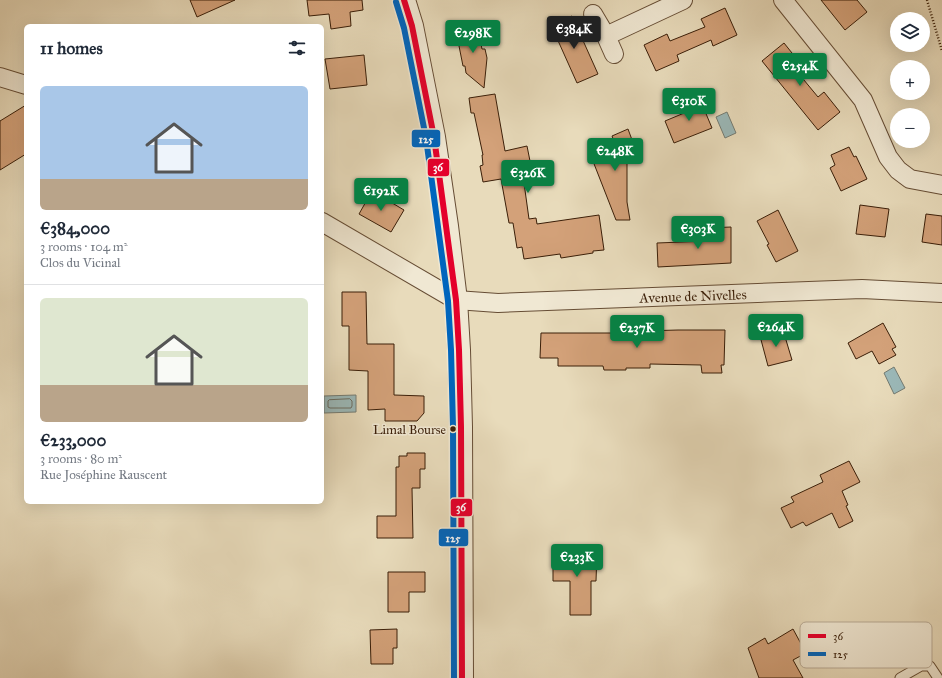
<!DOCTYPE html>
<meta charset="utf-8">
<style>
body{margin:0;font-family:"IM FELL Great Primer",serif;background:#f6f6f7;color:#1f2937;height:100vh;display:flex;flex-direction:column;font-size:15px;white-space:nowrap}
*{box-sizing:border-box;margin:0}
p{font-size:13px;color:#747a83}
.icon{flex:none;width:22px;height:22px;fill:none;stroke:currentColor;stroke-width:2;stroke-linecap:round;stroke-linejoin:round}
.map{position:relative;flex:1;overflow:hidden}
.side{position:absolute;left:24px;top:24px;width:300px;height:480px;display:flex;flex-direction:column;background:#fff;border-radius:6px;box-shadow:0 4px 16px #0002}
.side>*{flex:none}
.controls{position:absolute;left:890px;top:12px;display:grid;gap:8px}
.controls a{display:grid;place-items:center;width:40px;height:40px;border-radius:50%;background:#fff;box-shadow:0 4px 16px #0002;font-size:20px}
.price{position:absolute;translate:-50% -34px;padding:0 9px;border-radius:4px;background:#0b8043;color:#fff;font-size:13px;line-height:26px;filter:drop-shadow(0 1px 2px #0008)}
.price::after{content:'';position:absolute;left:50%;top:24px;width:12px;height:9px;margin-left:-6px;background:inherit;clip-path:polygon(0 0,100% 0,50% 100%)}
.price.current{background:#222;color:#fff}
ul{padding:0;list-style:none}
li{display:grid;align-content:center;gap:8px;height:212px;padding:0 16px}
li+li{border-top:1px solid #e0e1e3}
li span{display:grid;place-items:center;height:124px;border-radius:6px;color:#555}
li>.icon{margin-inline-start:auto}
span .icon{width:72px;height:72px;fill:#fffc;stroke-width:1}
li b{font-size:17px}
h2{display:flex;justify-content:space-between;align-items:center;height:48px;padding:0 16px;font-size:17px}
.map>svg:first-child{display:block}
</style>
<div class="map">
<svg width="942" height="678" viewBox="0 0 942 678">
<rect width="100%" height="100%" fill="#e8dbbb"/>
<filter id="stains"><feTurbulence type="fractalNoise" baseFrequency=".005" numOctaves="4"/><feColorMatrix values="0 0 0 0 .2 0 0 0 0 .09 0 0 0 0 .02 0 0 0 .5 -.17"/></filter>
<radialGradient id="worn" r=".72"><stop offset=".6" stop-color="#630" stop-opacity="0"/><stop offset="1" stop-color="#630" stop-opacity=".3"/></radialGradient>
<!-- water -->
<g fill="#9bb9b9" stroke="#747b72">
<polygon points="727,112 736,133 725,138 716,117"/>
<polygon points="894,367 905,388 894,394 884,373"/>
<polygon points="356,395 356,412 324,413 324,396"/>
</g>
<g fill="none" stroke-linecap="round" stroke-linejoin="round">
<!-- shore -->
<polygon stroke="#6a6c60" stroke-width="1" points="350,399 352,401 352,406 351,408 330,408 328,407 328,401 329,400"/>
</g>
<!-- building -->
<g fill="#d3a179" stroke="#3a1e08">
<polygon points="190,0 235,0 197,17"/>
<polygon points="307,0 362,0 363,10 350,12 351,26 331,29 329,14 309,16"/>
<polygon points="821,0 857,0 867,12 845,30"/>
<polygon points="725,8 737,35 713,46 711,40 677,55 679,61 656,71 644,45 667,34 670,41 705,27 701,19"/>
<polygon points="572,16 598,74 577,83 551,25"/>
<polygon points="477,26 482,49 485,49 487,58 484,88 466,73 465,66 463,66 456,31"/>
<polygon points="784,43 800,63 794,68 818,97 824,92 840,112 818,130 762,61"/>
<polygon points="364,55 367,85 330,89 325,59"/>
<polygon points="495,94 505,151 527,146 534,181 524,183 529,219 536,218 537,224 599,215 604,250 593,251 593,253 561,258 560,254 524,259 522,247 517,248 513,223 509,223 501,179 483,182 480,166 483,165 482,155 483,155 474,113 471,113 469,98"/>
<polygon points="699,97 712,128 674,143 665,121 689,111 686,103"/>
<polygon points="26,105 26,154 0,170 0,121"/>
<polygon points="628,129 635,148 627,151 627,202 630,220 616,220 589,151 614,141 612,136"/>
<polygon points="849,147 854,157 856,156 867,179 841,191 830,168 835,165 831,155"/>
<polygon points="372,191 404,210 391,232 359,214"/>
<polygon points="860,205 889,209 885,237 856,234"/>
<polygon points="778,210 798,251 776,262 767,245 769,244 757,221"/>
<polygon points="926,214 942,216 942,245 922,242"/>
<polygon points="731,227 731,263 658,267 657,243 708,241 708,228"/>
<polygon points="342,292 366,292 367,344 394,344 394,395 424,396 424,413 417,421 385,421 385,409 368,410 368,371 349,370 349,326 342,326"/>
<polygon points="883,323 896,347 892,349 896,355 879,364 872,351 856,359 848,343"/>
<polygon points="678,330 725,330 724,365 721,365 722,373 702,373 701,365 650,364 650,368 626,368 626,370 604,370 603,366 558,366 558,358 540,358 541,333 642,333 642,331"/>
<polygon points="783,330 792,360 768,366 760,336"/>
<polygon points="407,453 425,453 425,469 420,469 420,488 412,488 413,538 377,538 377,516 396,516 396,467 399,467 399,456 407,456"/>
<polygon points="849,461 860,482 842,491 848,505 846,506 853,521 839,528 832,513 806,526 803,522 791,528 781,508 794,502 791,497 823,482 820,475"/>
<polygon points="553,552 597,552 596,581 591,581 591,615 570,615 570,581 553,581"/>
<polygon points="388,572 425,572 425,592 409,592 409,612 388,612"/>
<polygon points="397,629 397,648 393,648 393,664 371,664 370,630"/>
<polygon points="793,629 806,653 793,660 803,678 759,678 748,648 765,638 768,644"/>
</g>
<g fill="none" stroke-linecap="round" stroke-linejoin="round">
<!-- service casing -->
<g stroke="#664d35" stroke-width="11">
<polyline id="service" points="900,678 921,666 930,666 938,678"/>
</g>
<!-- minor casing -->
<g stroke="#664d35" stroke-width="20">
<g id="minor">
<polyline points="783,0 863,100 888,157 898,170 910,179 942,185"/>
<polyline points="593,14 606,36 614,54"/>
<polyline points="606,36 683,0"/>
<polyline points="0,77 26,85"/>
<polyline points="322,222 456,300 498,303 862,289 942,293"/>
</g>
</g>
<!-- tertiary casing -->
<g stroke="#664d35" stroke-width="24">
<polyline id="tertiary" points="404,0 412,26 434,137 447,226 456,300 459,350 461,427 462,678"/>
</g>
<!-- path -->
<polyline stroke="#3a1e08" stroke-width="2.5" stroke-dasharray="1 2" stroke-linecap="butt" points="927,0 942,51"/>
<!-- service -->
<use href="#service" stroke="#f0e8d3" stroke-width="9"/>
<!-- minor -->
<use href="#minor" stroke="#f0e8d3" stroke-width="18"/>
<!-- tertiary -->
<use href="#tertiary" stroke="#f0e8d3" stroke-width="22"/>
<!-- bus-1 casing -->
<g stroke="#f0e8d3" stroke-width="9">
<polyline id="bus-1" points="404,0 412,26 434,137 456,300 459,350 461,427 462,678"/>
</g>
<!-- bus-2 casing -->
<g stroke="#f0e8d3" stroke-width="9">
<polyline id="bus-2" points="396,2 404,28 426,138 448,301 451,350 453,427 454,678"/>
</g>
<!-- bus-1 -->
<use href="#bus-1" stroke="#e4002b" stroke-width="6"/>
<!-- bus-2 -->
<use href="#bus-2" stroke="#0065bd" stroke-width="6"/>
</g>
<!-- markers -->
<circle fill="#3a1e08" stroke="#f0e8d3" stroke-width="1.5" cx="453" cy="429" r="3.5"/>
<g text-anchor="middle" stroke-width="3" stroke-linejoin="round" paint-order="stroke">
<!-- bus labels -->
<g font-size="13" fill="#3a1e08" stroke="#f0e8d3" text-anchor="end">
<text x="446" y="434">Limal Bourse</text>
</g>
<!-- street labels -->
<g font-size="14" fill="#3a1e08" stroke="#f0e8d3">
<text transform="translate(693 296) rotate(-2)" y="5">Avenue de Nivelles</text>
</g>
</g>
<!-- legend -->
<rect x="800" y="622" width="132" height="46" rx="6" fill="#f0e8d3" stroke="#b9ab96" stroke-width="1"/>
<rect x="808" y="634" width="18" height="4" fill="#e4002b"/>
<rect x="808" y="652" width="18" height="4" fill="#0065bd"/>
<g font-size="11" fill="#3a1e08">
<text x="833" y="640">36</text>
<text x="833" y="658">125</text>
</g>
<g stroke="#f0e8d3" stroke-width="1.5">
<rect x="411" y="129" width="30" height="19" rx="4" fill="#0065bd"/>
<rect x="427" y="158" width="23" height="19" rx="4" fill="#e4002b"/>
<rect x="450" y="498" width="23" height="19" rx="4" fill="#e4002b"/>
<rect x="438" y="528" width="31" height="19" rx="4" fill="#0065bd"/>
</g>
<g font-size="11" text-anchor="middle" font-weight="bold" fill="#fff">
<text x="426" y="143">125</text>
<text x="438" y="171">36</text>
<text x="461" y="511">36</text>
<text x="453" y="542">125</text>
</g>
<rect width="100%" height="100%" filter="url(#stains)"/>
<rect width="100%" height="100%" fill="url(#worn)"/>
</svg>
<div class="controls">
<a><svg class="icon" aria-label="layers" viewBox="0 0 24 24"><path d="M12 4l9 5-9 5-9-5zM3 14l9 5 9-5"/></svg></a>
<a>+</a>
<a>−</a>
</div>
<b class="price current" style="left:574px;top:50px">€384K</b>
<b class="price" style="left:473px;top:54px">€298K</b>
<b class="price" style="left:800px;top:87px">€254K</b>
<b class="price" style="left:689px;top:122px">€310K</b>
<b class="price" style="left:615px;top:172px">€248K</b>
<b class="price" style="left:528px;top:194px">€326K</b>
<b class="price" style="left:381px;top:212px">€192K</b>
<b class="price" style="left:698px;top:250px">€303K</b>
<b class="price" style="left:776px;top:348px">€264K</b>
<b class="price" style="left:637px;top:349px">€237K</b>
<b class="price" style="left:577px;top:578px">€233K</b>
<section class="side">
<h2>11 homes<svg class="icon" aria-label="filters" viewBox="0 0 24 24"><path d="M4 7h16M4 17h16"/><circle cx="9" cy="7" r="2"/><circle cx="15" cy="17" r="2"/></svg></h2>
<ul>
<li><span style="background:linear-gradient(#a9c7e8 75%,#b9a48a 0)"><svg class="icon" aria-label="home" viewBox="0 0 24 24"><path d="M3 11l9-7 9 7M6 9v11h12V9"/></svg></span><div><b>€384,000</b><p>3 rooms · 104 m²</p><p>Clos du Vicinal</p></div></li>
<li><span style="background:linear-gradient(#dfe7d0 70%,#b9a48a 0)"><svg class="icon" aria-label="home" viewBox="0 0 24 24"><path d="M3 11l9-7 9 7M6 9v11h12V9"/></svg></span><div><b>€233,000</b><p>3 rooms · 80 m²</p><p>Rue Joséphine Rauscent</p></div></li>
</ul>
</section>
</div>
